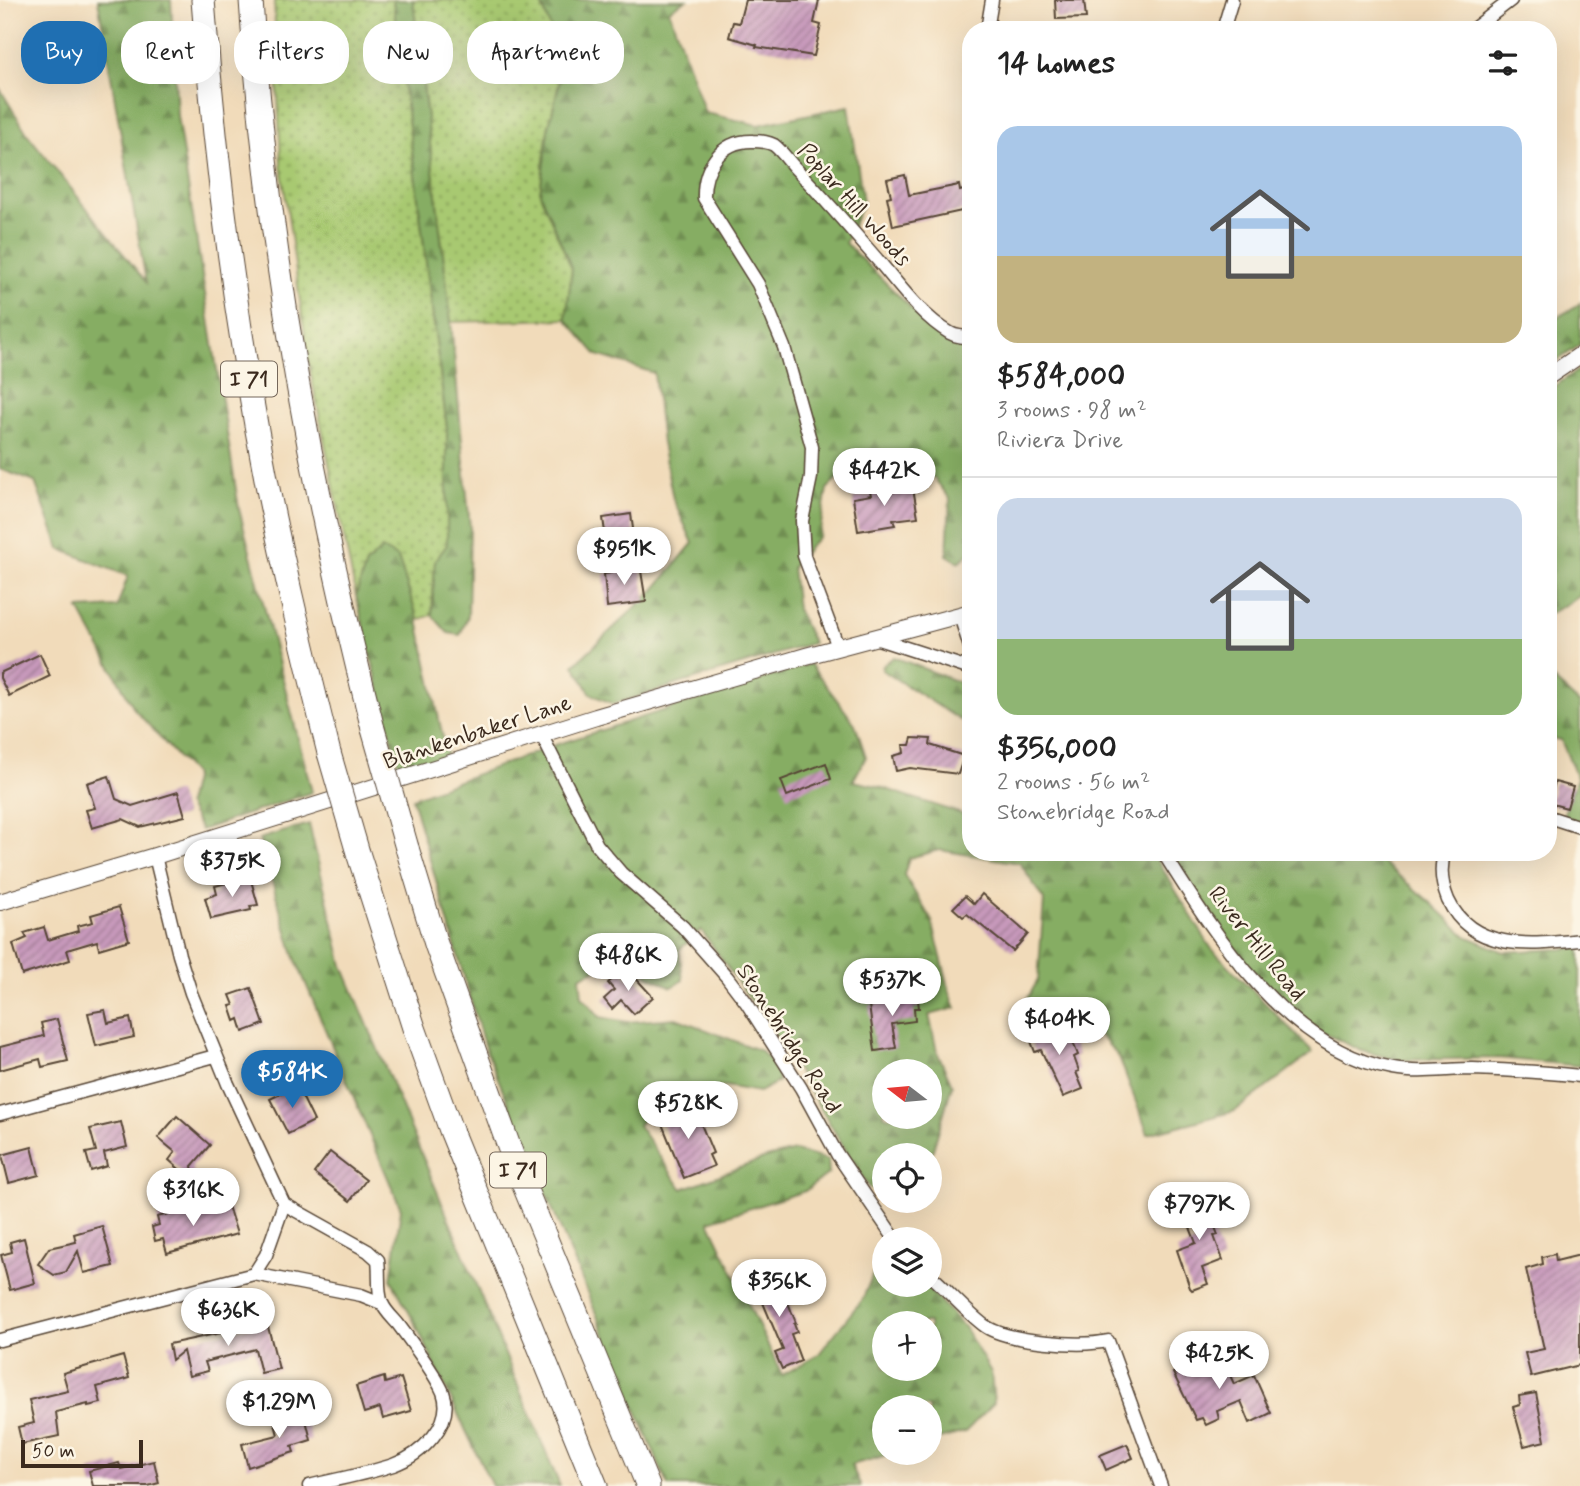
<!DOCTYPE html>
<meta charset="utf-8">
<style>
body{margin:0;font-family:Mynerve,sans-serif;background:#f2f2f2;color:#222;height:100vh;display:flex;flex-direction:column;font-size:26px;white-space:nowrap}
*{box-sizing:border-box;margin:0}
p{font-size:23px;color:#767676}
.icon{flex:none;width:38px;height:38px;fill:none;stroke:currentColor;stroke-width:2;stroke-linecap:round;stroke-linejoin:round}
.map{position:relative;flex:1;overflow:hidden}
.sheet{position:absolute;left:962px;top:21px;width:595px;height:840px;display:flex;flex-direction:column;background:#fff;border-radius:28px;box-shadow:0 7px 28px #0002}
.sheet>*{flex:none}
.banner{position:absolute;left:21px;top:21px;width:665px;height:63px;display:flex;gap:14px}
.needle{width:46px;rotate:286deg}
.fabs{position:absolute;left:872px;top:1059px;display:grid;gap:14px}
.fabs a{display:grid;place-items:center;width:70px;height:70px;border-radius:50%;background:#fff;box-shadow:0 7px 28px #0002;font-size:35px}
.scale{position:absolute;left:21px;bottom:18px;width:122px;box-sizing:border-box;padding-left:7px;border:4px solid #3b2a1e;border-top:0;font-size:19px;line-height:24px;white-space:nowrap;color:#3b2a1e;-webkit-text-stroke:5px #fcf5e5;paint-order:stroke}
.price{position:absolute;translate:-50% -60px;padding:0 16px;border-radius:24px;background:#fff;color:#222;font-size:23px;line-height:46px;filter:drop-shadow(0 2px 4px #0008)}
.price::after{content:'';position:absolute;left:50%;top:42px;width:21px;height:16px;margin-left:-10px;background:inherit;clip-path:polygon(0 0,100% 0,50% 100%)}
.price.current{background:#1f6fb2;color:#fff}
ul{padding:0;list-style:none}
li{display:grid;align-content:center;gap:14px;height:371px;padding:0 35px}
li+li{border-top:2px solid #e0e0e0}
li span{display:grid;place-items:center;height:217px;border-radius:21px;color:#555}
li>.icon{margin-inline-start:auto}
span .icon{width:126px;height:126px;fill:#fffc;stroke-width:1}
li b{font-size:30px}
h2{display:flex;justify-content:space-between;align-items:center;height:84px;padding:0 35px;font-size:30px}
.pill{padding:0 24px;border-radius:28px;background:#fff;box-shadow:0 7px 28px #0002;font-size:24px;line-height:63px}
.pill.current{background:#1f6fb2;color:#fff}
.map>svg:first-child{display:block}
</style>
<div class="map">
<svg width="1580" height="1486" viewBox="0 0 1580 1486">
<defs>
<pattern id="grass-dots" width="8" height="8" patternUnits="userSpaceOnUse" patternTransform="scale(1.75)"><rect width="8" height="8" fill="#a8c971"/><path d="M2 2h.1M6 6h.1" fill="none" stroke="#8aa35c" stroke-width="1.8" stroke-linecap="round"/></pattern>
<pattern id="forest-firs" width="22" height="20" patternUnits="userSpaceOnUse" patternTransform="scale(1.75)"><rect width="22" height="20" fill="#86ad63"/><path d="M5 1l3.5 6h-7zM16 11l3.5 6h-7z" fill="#6f8d51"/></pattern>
<pattern id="building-hatch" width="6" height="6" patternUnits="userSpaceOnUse" patternTransform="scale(1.75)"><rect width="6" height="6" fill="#c799bb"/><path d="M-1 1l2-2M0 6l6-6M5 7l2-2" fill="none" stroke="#a37d97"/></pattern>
</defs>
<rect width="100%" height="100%" fill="#fcf5e5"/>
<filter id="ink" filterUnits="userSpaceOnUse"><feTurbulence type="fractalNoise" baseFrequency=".0143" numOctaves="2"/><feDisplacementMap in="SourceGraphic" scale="14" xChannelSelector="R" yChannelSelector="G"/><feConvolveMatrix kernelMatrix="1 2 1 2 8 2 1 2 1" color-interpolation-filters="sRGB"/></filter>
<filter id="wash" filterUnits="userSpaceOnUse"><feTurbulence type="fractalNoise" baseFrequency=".00686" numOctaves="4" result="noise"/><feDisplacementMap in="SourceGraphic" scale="28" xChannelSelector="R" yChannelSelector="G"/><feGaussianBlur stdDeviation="1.57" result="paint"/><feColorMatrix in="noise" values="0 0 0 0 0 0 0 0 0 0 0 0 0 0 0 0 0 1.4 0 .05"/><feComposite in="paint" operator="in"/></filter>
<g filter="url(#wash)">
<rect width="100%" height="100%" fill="#f1dbba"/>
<!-- grass -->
<g fill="url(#grass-dots)" stroke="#727a48" stroke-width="2">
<polygon points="274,0 393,0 447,428 447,545 435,561 432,615 418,620 398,558 366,564 356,596 309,365 281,165"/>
<polygon points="413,0 540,0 564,63 548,130 540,193 572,269 566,319 451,322"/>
</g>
<!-- forest -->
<g fill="url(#forest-firs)" stroke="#606c40" stroke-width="2" fill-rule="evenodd">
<polygon points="98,0 171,0 177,116 239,509 312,792 201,830 187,804 194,775 135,710 79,609 117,607 128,576 60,549 35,482 0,469 0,89 28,135 146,282"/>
<polygon points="393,0 413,0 451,322 470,528 468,616 460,635 448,633 432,615 435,561 447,545 447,428"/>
<polygon points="540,0 686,0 669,10 705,113 758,125 849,106 863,202 845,243 946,342 971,350 971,552 959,562 947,555 950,499 934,478 855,462 827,489 819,536 792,567 797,609 813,643 613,704 591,694 574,665 654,590 693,543 673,499 662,443 654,373 597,355 566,319 572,269 540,194 548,130 564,63"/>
<path d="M 1580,303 L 1580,345 L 1549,366 L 1549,325 C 1558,313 1570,313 1580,303 Z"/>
<polygon points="1580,369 1580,596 1549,614 1549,390"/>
<polygon points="382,549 398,558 418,620 447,757 399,768 356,596 366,564"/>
<polygon points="894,657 971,687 971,727 882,670 883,665"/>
<path d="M 810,664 L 855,724 L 866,757 L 853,781 L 877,786 L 971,817 L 971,852 L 1152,852 L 1211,948 L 1313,1052 L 1235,1111 L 1148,1134 L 1119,1057 L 1075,1006 L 1027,1018 L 1021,1010 L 1038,980 L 1044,900 L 1020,863 L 939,850 L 909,858 L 904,875 L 932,921 L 950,993 L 956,1008 L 929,1015 L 937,1052 L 952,1085 L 929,1163 L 929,1155 L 884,1155 L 884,1191 L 869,1188 L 777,1037 L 701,930 L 679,950 L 683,980 L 672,987 C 637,970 617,955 580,977 L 582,996 L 600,1017 L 627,1022 L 676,1018 L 761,1051 L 777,1067 L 778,1082 L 759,1092 L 725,1086 L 658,1101 L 638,1125 L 682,1189 L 766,1158 L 795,1151 L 828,1160 L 829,1173 L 805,1191 L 709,1221 L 782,1375 L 818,1355 L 863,1298 L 884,1249 L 884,1284 L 925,1285 L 964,1327 L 991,1372 L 994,1403 L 965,1432 L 929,1442 L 929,1407 L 884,1407 L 884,1452 L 894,1453 L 851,1465 L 861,1486 L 668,1486 L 484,1045 L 412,798 L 558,744 ZM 884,1071 L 929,1071 L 929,1116 L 884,1116 ZM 884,1323 L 929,1323 L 929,1368 L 884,1368 Z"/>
<polygon points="1549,676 1580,704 1580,823 1563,816 1577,778 1561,740 1549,738"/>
<polygon points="309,824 343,966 560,1486 492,1486 416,1325 391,1279 401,1209 295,958 259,839"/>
<polygon points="1170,852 1370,852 1430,902 1466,936 1504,952 1580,948 1580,1066 1498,1058 1398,1060 1362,1051 1304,1024 1246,963"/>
</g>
<g id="blocks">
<!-- building -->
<g fill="url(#building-hatch)">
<polygon points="745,0 819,0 814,23 821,25 814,56 756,47 757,45 729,37 733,22 739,23"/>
<polygon points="1055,0 1084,0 1086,18 1056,19"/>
<polygon points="905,175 909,195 959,185 960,191 971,188 971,209 893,226 887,197 891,196 887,179"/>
<polygon points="885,484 886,493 913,488 918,517 893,520 895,525 858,531 853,498 871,495 869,487"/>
<polygon points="631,514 634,536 606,540 603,518"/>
<polygon points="637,566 638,571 641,571 646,602 607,607 604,574 611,573 610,570"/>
<polygon points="40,654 50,676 9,696 0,678 0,673"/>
<polygon points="912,738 931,739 930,745 964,756 958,774 910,768 896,771 893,756 904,753 903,745 910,745"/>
<polygon points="826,763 831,779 787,796 781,780"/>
<polygon points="109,776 116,799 132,806 178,792 185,816 140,827 123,819 92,828 86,810 95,808 87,783"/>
<polygon points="1555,782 1573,787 1567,808 1552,804 1553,801 1550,800"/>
<polygon points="250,877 258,905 250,906 251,910 211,919 205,898 217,894 215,886"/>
<polygon points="982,894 1028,934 1013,951 967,914 963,917 953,908 965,896 974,904"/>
<polygon points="119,907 129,940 99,949 97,941 67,950 70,960 22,975 13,944 27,938 24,933 44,927 48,940 78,931 77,926 93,922 91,915"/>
<polygon points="622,971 628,978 632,974 653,997 634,1014 621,1000 612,1009 604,999 614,990 608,983"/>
<polygon points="251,988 264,1024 243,1032 239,1019 235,1021 230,1006 234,1005 230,995"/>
<polygon points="917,992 919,1008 914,1008 915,1021 892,1024 896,1048 875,1051 869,1005 882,1003 881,1000 895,998 894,994"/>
<polygon points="105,1010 108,1023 130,1018 134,1037 96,1046 88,1013"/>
<polygon points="57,1019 68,1061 42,1067 40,1059 0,1070 0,1047 44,1036 41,1023"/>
<polygon points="1065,1022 1078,1055 1074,1057 1079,1071 1076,1072 1083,1089 1063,1097 1041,1050 1035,1052 1029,1036"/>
<polygon points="297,1086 314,1121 288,1134 270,1099"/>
<polygon points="693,1105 713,1153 709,1155 714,1166 684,1178 660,1119"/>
<polygon points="177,1116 210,1145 192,1166 195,1183 169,1160 175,1152 158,1138"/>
<polygon points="121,1122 127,1147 104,1153 107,1166 91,1171 86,1153 96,1151 90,1129"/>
<polygon points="32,1147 39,1175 9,1183 2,1155"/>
<polygon points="330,1152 366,1180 350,1201 314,1173"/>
<polygon points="1197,1191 1203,1205 1206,1204 1218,1235 1214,1236 1223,1260 1202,1268 1208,1284 1192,1290 1190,1288 1177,1250 1196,1243 1184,1212 1188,1211 1182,1197"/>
<polygon points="228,1206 237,1234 167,1253 163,1239 155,1241 152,1227 159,1225 157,1217 191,1209 193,1216"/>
<polygon points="102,1226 113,1266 84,1273 78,1251 66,1272 54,1275 38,1264 49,1248 76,1242 74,1234"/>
<polygon points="24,1238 35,1283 10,1290 1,1255 12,1252 10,1242"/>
<polygon points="1555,1254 1556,1261 1580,1255 1580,1365 1531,1377 1525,1353 1544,1349 1526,1269 1543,1264 1542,1257"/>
<polygon points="770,1272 780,1297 785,1295 796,1323 794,1324 797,1332 791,1334 801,1361 782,1369 775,1353 783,1350 753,1279"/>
<polygon points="267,1323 279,1369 261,1373 255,1349 205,1362 208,1371 189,1376 183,1351 172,1360 169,1344"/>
<polygon points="1214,1354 1222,1358 1234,1384 1254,1375 1271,1413 1250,1423 1241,1401 1217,1411 1219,1419 1206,1425 1202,1418 1196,1420 1173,1373"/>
<polygon points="123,1356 129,1378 97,1387 101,1403 88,1406 88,1404 56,1412 59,1436 22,1444 18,1427 34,1423 29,1400 68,1391 63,1373"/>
<polygon points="384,1377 385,1383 401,1378 411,1411 383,1419 380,1408 364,1413 356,1386"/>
<polygon points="1536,1393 1545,1441 1524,1446 1513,1407 1520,1405 1519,1396"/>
<polygon points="304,1412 311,1440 292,1446 294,1452 248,1467 242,1444 278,1435 274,1420"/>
<polygon points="1127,1444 1133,1458 1106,1470 1100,1455"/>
<polygon points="154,1461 159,1483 148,1486 93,1486 89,1471 119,1463 121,1469"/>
</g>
</g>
</g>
<g filter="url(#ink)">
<use href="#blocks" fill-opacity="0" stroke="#564535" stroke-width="2"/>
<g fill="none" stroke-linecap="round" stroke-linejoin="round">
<!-- minor casing -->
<g stroke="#564535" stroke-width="15">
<g id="minor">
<polyline points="987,30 992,0"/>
<polyline points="1223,30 1232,0"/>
<polyline points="1472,30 1511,0"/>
<polyline points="960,616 971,650"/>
<polyline points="875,638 971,669"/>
<path d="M 838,647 L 804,556 L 802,521 L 811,477 L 812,447 L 784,347 L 758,284 L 704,198 C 703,169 720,140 753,141 C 760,141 768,142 774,145 C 782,151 789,162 796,169 C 826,200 854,233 882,265 C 902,289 923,317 950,333 C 957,337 964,337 971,337"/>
<polyline points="542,736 597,845 621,873 683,927 727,977 746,1002 801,1088 837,1154 895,1239"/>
<polyline points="1549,817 1580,827"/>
<path d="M 1163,852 C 1215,936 1290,1052 1393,1069 C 1420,1074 1447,1069 1473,1069 C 1509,1070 1544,1072 1580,1076"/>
<path d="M 1445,852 C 1439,868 1442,885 1448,900 C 1472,952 1533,945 1580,940"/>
<path d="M 155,856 L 179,955 L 191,993 L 228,1084 L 284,1204 L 368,1251 L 378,1260 C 380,1273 377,1292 382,1303 C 385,1311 393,1318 398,1324 C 410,1340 436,1376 443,1392 C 455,1424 421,1455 393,1465 C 366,1474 337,1479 309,1486"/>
<polyline points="0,1114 215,1056"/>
<polyline points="254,1274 266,1255 284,1204"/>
<path d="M 929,1274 C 948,1290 965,1311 985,1326 C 1008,1342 1081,1347 1108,1341 L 1161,1486"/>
<polyline points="0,1340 254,1274 361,1295 381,1303"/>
</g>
</g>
<!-- tertiary casing -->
<g stroke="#564535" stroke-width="18">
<g id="tertiary">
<polyline points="1549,376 1580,355"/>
<polyline points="0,902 155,856 596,717 806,656 971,612"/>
</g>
</g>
<!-- motorway casing -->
<g stroke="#564535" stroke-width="25">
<g id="motorway">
<path d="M 203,0 C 215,162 236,324 267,484 C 285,575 307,664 329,753"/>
<path d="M 251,0 C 266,246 312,491 373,729"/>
<polyline points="407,848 436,944 516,1166 648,1486"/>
<polyline points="358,853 414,1028 452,1133 596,1486"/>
</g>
</g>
<!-- minor -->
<use href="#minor" stroke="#fff" stroke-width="12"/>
<!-- tertiary -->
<use href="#tertiary" stroke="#fff" stroke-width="16"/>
<!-- motorway -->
<use href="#motorway" stroke="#fff" stroke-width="23"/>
<!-- motorway-bridge casing -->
<g stroke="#564535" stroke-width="25" stroke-linecap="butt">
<g id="motorway-bridge">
<polyline points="373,729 407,848"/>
<polyline points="329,753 358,853"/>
</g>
</g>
<!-- motorway-bridge -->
<use href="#motorway-bridge" stroke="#fff" stroke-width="23"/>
</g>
</g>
<g text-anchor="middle" stroke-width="5" stroke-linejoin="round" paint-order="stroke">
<!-- shield labels -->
<g fill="#fcf5e5" stroke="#75675a" stroke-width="2">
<rect x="221" y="361.5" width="56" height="35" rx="5"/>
<rect x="490" y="1152.5" width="56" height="35" rx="5"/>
</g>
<g font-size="21" font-weight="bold" fill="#3b2a1e">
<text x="249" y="386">I 71</text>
<text x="518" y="1177">I 71</text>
</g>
<!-- street labels -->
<g font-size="23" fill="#3b2a1e" stroke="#fcf5e5">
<text transform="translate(855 204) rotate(48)" y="8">Poplar Hill Woods</text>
<text transform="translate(477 731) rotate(-18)" y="8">Blankenbaker Lane</text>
<text transform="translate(1258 943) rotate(51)" y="8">River Hill Road</text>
<text transform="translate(790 1038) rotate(57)" y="8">Stonebridge Road</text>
</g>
</g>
</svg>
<div class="fabs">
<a><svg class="needle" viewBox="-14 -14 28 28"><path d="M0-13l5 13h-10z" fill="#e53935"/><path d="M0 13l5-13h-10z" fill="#767676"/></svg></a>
<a><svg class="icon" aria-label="locate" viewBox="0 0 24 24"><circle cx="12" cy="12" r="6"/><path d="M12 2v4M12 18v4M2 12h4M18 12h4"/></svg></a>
<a><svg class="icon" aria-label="layers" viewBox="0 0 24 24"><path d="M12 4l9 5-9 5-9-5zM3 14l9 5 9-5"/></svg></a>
<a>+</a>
<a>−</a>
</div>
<div class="scale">50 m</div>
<b class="price" style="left:884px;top:508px">$442K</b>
<b class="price" style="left:624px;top:587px">$951K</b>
<b class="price" style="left:232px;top:899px">$375K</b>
<b class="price" style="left:628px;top:993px">$486K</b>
<b class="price" style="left:892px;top:1018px">$537K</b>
<b class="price" style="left:1059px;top:1057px">$404K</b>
<b class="price current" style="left:292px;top:1110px">$584K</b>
<b class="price" style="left:688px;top:1141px">$528K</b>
<b class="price" style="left:193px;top:1228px">$316K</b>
<b class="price" style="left:1199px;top:1242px">$797K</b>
<b class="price" style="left:779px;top:1319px">$356K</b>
<b class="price" style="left:228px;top:1348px">$636K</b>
<b class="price" style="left:1219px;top:1391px">$425K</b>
<b class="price" style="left:279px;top:1440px">$1.29M</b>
<div class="banner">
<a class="pill current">Buy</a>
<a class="pill">Rent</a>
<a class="pill">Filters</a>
<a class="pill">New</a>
<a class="pill">Apartment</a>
</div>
<section class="sheet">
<h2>14 homes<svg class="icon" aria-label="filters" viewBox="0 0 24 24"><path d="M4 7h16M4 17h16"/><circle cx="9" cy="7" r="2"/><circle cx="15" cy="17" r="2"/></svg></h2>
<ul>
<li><span style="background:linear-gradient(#a9c7e8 60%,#c2b280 0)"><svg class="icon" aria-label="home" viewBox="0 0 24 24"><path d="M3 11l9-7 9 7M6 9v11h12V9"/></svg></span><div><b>$584,000</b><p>3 rooms · 98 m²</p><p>Riviera Drive</p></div></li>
<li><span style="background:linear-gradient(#c9d6e8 65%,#8fb573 0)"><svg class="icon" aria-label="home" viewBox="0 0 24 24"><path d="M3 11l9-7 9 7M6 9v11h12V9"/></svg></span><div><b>$356,000</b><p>2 rooms · 56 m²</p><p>Stonebridge Road</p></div></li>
</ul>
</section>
</div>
